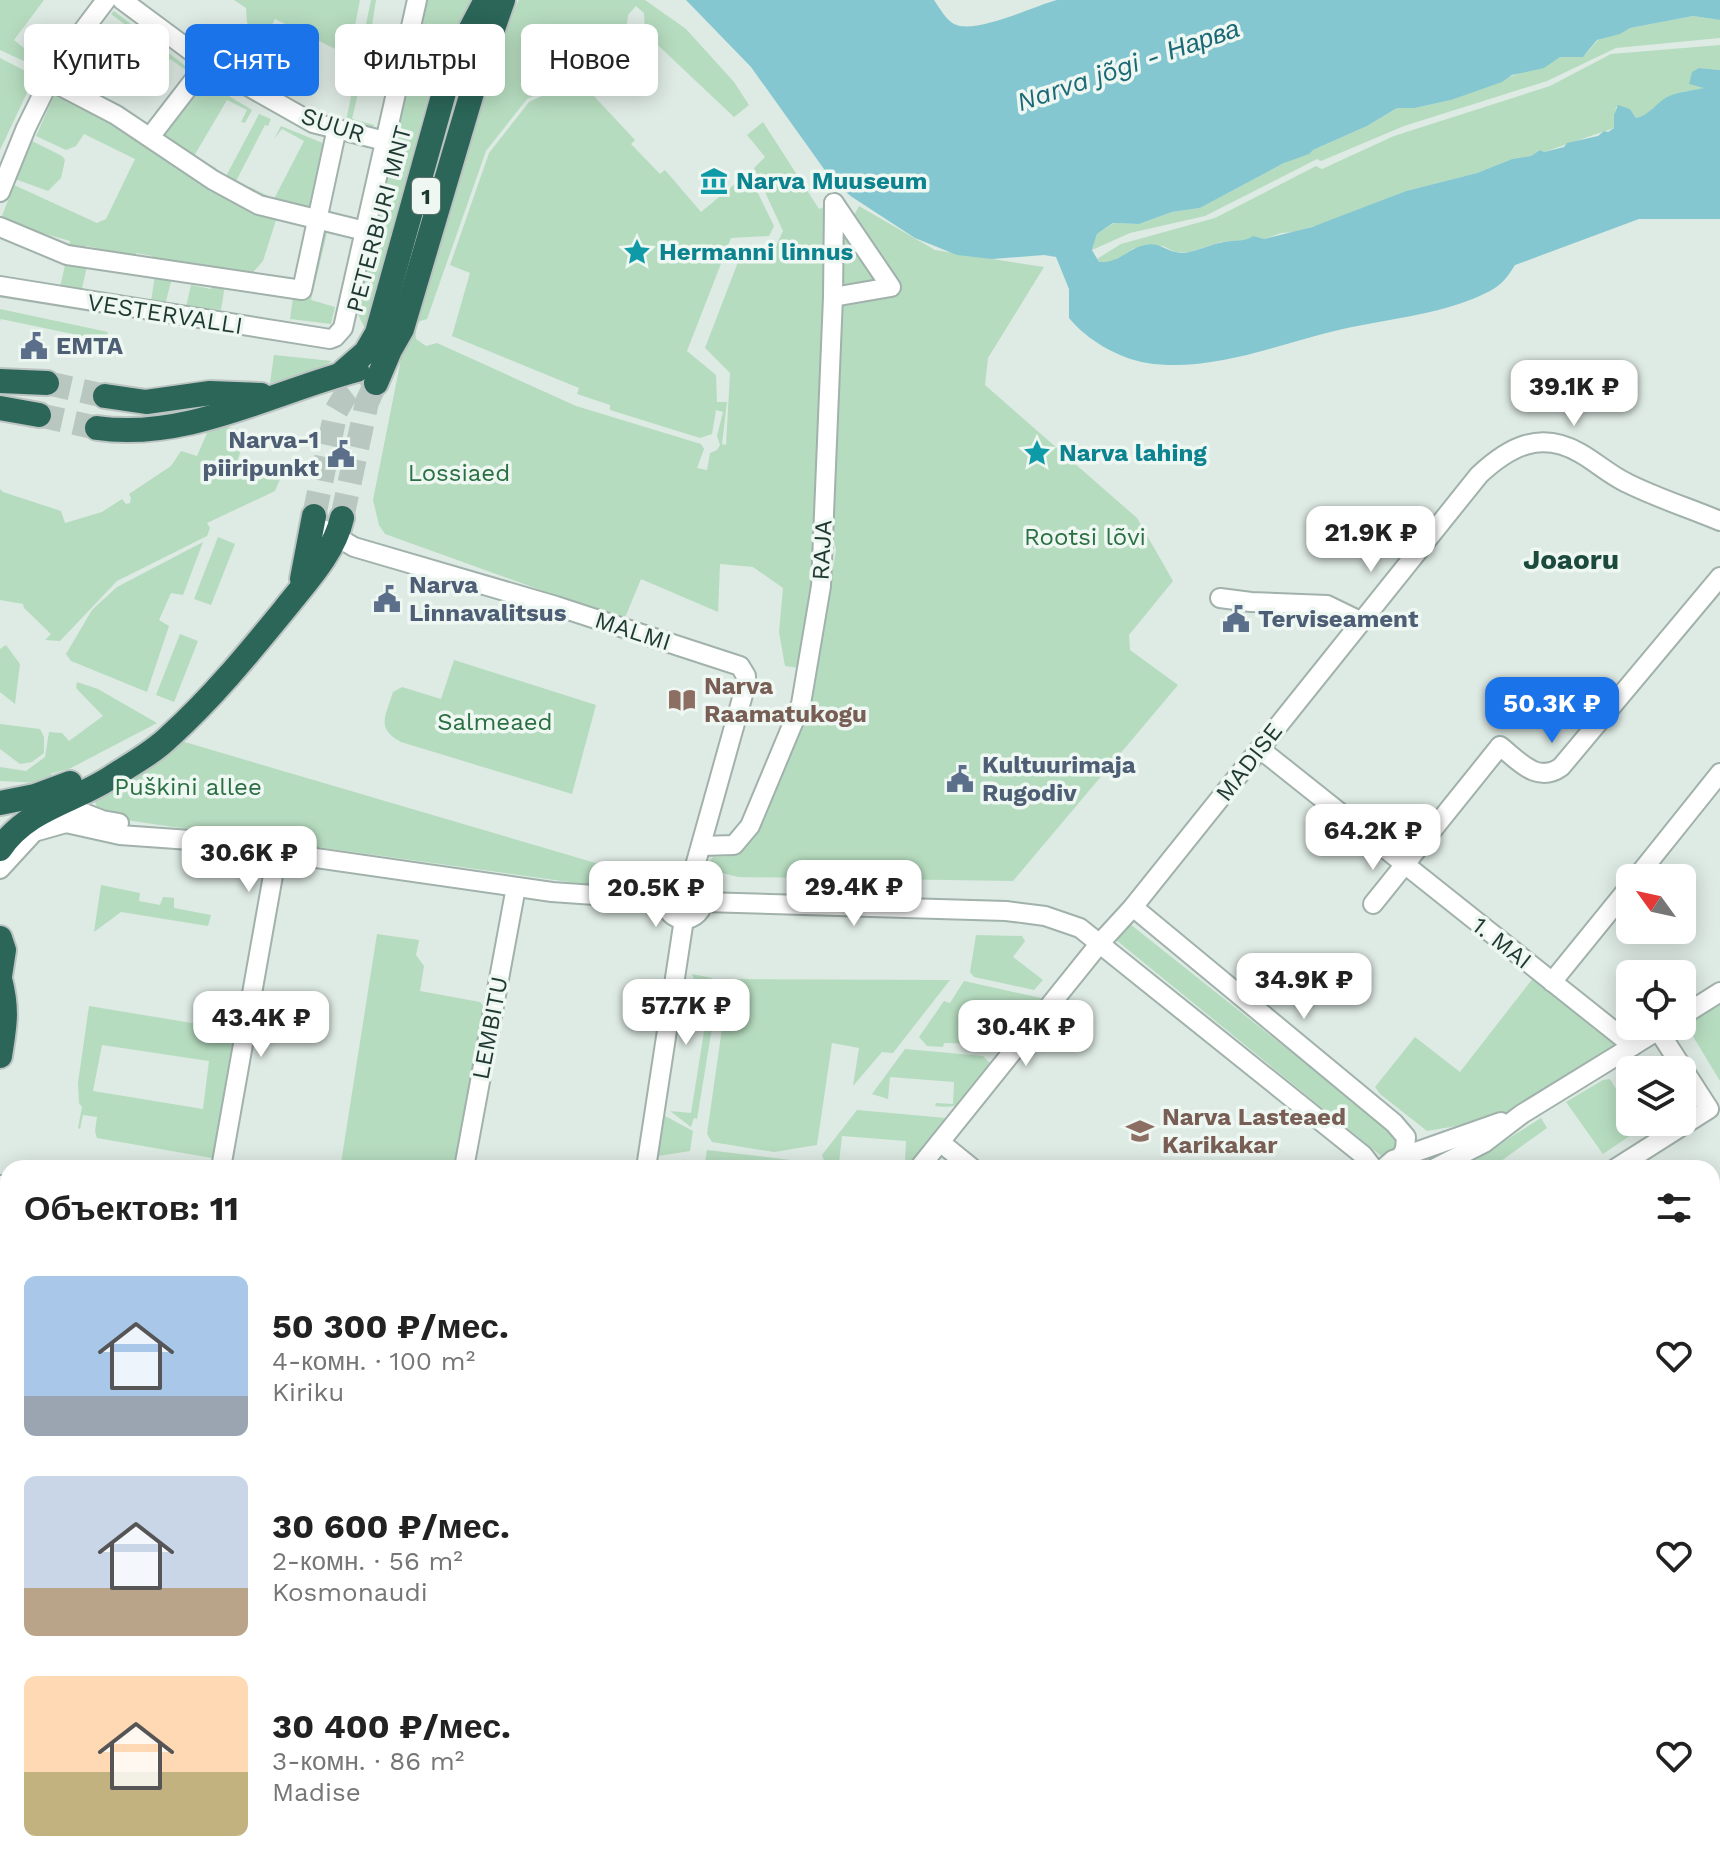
<!DOCTYPE html>
<html lang="ru">
<meta charset="utf-8">
<style>
body{margin:0;font-family:"Work Sans",sans-serif;background:#f2f2f2;color:#222;height:100vh;display:flex;flex-direction:column;font-size:30px;white-space:nowrap}
*{box-sizing:border-box;margin:0}
p{font-size:26px;color:#767676}
.icon{flex:none;width:44px;height:44px;fill:none;stroke:currentColor;stroke-width:2;stroke-linecap:round;stroke-linejoin:round}
.map{position:relative;flex:1;overflow:hidden}
.drawer{position:absolute;left:0px;top:1160px;width:1720px;height:712px;display:flex;flex-direction:column;background:#fff;border-radius:24px 24px 0 0;box-shadow:0 4px 20px #0003}
.drawer>*{flex:none}
.banner{position:absolute;left:24px;top:24px;width:800px;height:72px;display:flex;gap:16px}
.needle{width:52px;rotate:303deg}
.tools{position:absolute;left:1616px;top:864px;display:grid;gap:16px}
.tools a{display:grid;place-items:center;width:80px;height:80px;border-radius:12px;background:#fff;box-shadow:0 4px 20px #0003;font-size:40px}
.price{position:absolute;translate:-50% -68px;padding:0 18px;border-radius:16px;background:#fff;color:#222;font-size:26px;line-height:52px;filter:drop-shadow(0 2px 4px #0008)}
.price::after{content:'';position:absolute;left:50%;top:48px;width:24px;height:18px;margin-left:-12px;background:inherit;clip-path:polygon(0 0,100% 0,50% 100%)}
.price.on{background:#1a73e8;color:#fff}
ul{padding:0;list-style:none}
li{display:flex;align-items:center;gap:24px;height:200px;padding:0 24px}
li span{display:grid;place-items:center;flex:none;width:224px;height:160px;border-radius:12px;color:#555}
li>.icon{margin-inline-start:auto}
span .icon{width:96px;height:96px;fill:#fffc;stroke-width:1}
li b{font-size:34px}
h2{display:flex;justify-content:space-between;align-items:center;height:96px;padding:0 24px;font-size:34px}
.tag{padding:0 28px;border-radius:12px;background:#fff;box-shadow:0 4px 20px #0003;font-size:28px;line-height:72px}
.tag.on{background:#1a73e8;color:#fff}
.map>svg:first-child{display:block}
</style>
<div class="map">
<svg width="1720" height="1872" viewBox="0 0 1720 1872">
<rect width="100%" height="100%" fill="#deeae4"/>
<!-- green -->
<g fill="#b6dcbf" fill-rule="evenodd">
<polygon points="0,0 44,0 14,40 30,53 41,40 49,46 39,68 0,50"/>
<polygon points="234,0 360,0 349,56 275,19 266,37 247,23 246,8"/>
<polygon points="371,0 376,0 372,25 397,28 391,53 368,50 352,119 374,125 373,128 346,121"/>
<polygon points="421,0 472,0 436,67 365,329 356,310"/>
<polygon points="519,0 645,0 686,29 734,82 749,105 734,117 645,33 644,13 636,6 628,15 626,33 576,77 527,99 486,151 427,319 420,321 415,327 416,339 426,346 437,343 576,406 701,444 704,449 697,468 707,470 710,453 717,450 720,445 717,436 723,412 716,410 712,434 700,438 610,410 610,405 577,394 579,388 452,336 470,273 450,265 489,153 529,102 578,79 635,140 631,144 660,174 665,170 701,212 748,173 774,226 769,236 731,238 687,351 716,375 717,402 727,402 722,444 726,445 730,373 705,348 743,249 776,246 783,231 754,168 765,157 747,135 763,122 819,209 834,203 833,297 807,669 785,666 779,632 783,588 753,567 720,564 718,612 641,579 624,620 385,534 379,525 373,500 402,354 424,274 498,41"/>
<polygon points="114,11 192,71 190,73 170,59 157,77 126,54 140,36 111,14"/>
<polygon points="1693,16 1720,20 1720,38 1616,48 1547,81 1404,126 1321,161 1317,159 1205,216 1130,233 1092,250 1097,234 1114,223 1139,224 1172,212 1200,208 1284,163 1367,126 1397,108 1415,108 1451,100 1560,57 1579,57 1586,54 1598,40 1630,28"/>
<path d="M 1720,45 L 1720,70 L 1699,68 L 1696,85 L 1706,88 C 1691,91 1683,90 1668,97 C 1658,103 1650,115 1636,118 L 1630,109 L 1616,107 L 1614,128 L 1544,152 L 1540,150 L 1531,156 L 1512,159 L 1477,173 L 1406,191 L 1324,223 L 1294,232 L 1281,233 L 1264,239 L 1221,242 L 1190,252 L 1175,252 L 1163,246 L 1134,248 L 1113,263 L 1099,262 L 1097,259 L 1121,244 L 1215,218 L 1316,166 L 1322,169 L 1394,136 L 1550,86 L 1611,54 Z"/>
<polygon points="255,48 272,58 261,80 239,67"/>
<polygon points="0,58 35,76 0,150"/>
<polygon points="201,79 252,110 245,123 241,122 247,110 227,100 194,156 216,168 213,175 156,138"/>
<polygon points="56,91 277,217 263,261 249,277 187,268 186,262 157,259 152,262 152,256 136,253 134,261 96,256 97,248 86,246 84,255 68,250 70,241 0,221 14,185 97,223 106,219 135,159 84,134 76,146 66,150 36,136"/>
<polygon points="259,114 271,119 268,126 265,125 235,183 224,180"/>
<polygon points="281,126 330,146 315,217 248,193 250,187 274,199 304,141 282,129 274,139"/>
<polygon points="32,141 62,156 65,160 61,178 48,191 15,179"/>
<polygon points="859,206 935,250 1044,267 988,358 985,385 1137,518 1173,581 1129,635 1130,650 1178,685 1013,881 738,877 702,868 713,857 730,856 740,851 786,761 811,701 836,550 828,518 842,238"/>
<polygon points="325,230 350,238 327,233 311,300 335,307 331,324 290,319 294,290"/>
<polygon points="66,261 172,278 165,305 151,302 155,275 87,266 81,293 60,287"/>
<polygon points="215,280 225,285 221,310 186,307 191,285 211,289"/>
<polygon points="0,309 108,332 106,341 1,319 0,321"/>
<polygon points="274,355 332,361 308,375 270,383"/>
<polygon points="211,424 247,431 237,462 283,472 275,491 207,523 210,528 207,536 117,581 60,641 45,640 51,634 24,608 23,604 0,600 0,489 3,492 61,511 65,523 102,512 122,499 126,504 130,503 131,498 129,494 171,466 181,451 197,456"/>
<polygon points="218,537 235,544 211,605 194,599"/>
<polygon points="203,542 183,595 171,593 159,620 169,626 147,692 71,661 66,654 92,610 117,587"/>
<polygon points="180,634 198,641 174,702 156,695"/>
<polygon points="6,645 20,664 15,704 0,692 0,649"/>
<path d="M 454,660 L 596,705 L 572,794 L 401,742 C 375,728 386,716 393,692 L 402,687 L 441,699 Z"/>
<polygon points="77,682 98,689 157,723 71,768 50,774 62,779 41,783 0,781 0,767 26,771 45,757 49,732 62,733 69,741 103,716 76,688"/>
<polygon points="0,724 40,729 44,737 44,753 32,762 20,764 0,749"/>
<polygon points="178,740 616,869 612,888 159,825 107,817 99,812 95,802 97,797"/>
<polygon points="101,885 140,893 139,901 160,905 163,897 174,898 174,908 211,915 208,926 121,912 94,932"/>
<polygon points="1130,924 1403,1141 1385,1159 1116,940"/>
<polygon points="377,934 419,940 416,955 424,966 420,991 480,1002 486,1009 459,1168 380,1168 341,1163"/>
<polygon points="976,935 1022,936 1025,941 1013,957 1043,980 1034,990 974,977 970,972"/>
<polygon points="1537,973 1627,1045 1522,1109 1474,1123 1427,1131 1380,1094 1375,1087 1415,1037 1460,1072"/>
<polygon points="692,974 712,978 711,1006 704,1006"/>
<polygon points="729,979 950,980 893,1053 882,1052 853,1086 859,1048 832,1043 817,1145 774,1152 712,1142 707,1134"/>
<polygon points="964,981 1041,998 1004,1049 988,1049 987,1046 993,1044 944,1043 943,1047 927,1046 919,1037 944,1001 950,1003"/>
<polygon points="1720,1002 1720,1081 1688,1028 1693,1020"/>
<path d="M 89,1006 L 234,1030 L 215,1155 L 212,1158 L 97,1138 L 95,1131 L 97,1117 L 83,1115 L 80,1129 L 78,1128 L 82,1107 L 79,1103 L 78,1083 ZM 102,1045 L 209,1061 L 203,1109 L 93,1091 Z"/>
<polygon points="684,1011 703,1013 712,1028 697,1119 694,1118 691,1127 670,1111 691,1113 706,1019"/>
<path d="M 905,1049 L 983,1056 L 994,1067 C 975,1091 969,1111 935,1106 L 936,1103 L 953,1104 L 954,1082 L 890,1077 L 888,1099 L 872,1094 Z"/>
<polygon points="1610,1079 1630,1112 1630,1122 1636,1122 1640,1129 1603,1154 1566,1102 1603,1080"/>
<polygon points="857,1110 946,1118 910,1166 895,1168 894,1164 905,1164 906,1141 842,1136 839,1163 824,1161 822,1155"/>
<polygon points="665,1116 693,1131 690,1151 658,1156"/>
<polygon points="1541,1118 1547,1128 1497,1164 1499,1168 1462,1168"/>
<polygon points="707,1150 799,1161 795,1168 704,1168"/>
<polygon points="8,1205 8,1314 0,1312 0,1211"/>
<polygon points="1712,1514 1720,1520 1720,1872 1706,1864 1712,1864"/>
<polygon points="0,1676 8,1678 8,1729 0,1728"/>
<polygon points="0,1759 8,1760 8,1822 0,1821"/>
<polygon points="50,1864 110,1864 108,1872 48,1872"/>
</g>
<!-- water -->
<path fill="#85c7d0" d="M 686,0 L 934,0 C 939,7 946,20 954,24 C 974,35 1034,6 1057,0 L 1720,0 L 1720,20 L 1693,16 L 1630,28 L 1620,34 L 1597,40 L 1583,57 L 1560,57 L 1544,68 L 1512,75 L 1502,82 L 1451,100 L 1415,108 L 1397,108 L 1367,126 L 1313,150 L 1309,154 L 1284,163 L 1200,208 L 1172,212 L 1139,224 L 1113,223 L 1097,234 L 1092,250 L 1099,262 C 1121,263 1126,249 1145,245 C 1157,242 1164,249 1175,252 C 1191,256 1208,244 1224,242 C 1234,240 1245,242 1253,236 L 1264,239 L 1312,227 L 1406,191 L 1477,173 L 1512,159 L 1531,156 L 1540,150 L 1544,152 L 1564,147 L 1567,143 L 1598,136 L 1604,131 L 1608,132 L 1614,128 L 1614,115 L 1618,105 L 1630,109 L 1636,118 C 1650,115 1656,103 1667,97 C 1680,91 1691,91 1704,88 L 1689,84 L 1692,72 L 1699,68 L 1720,70 L 1720,219 L 1639,219 L 1515,265 C 1508,276 1503,284 1490,291 C 1447,314 1391,318 1343,329 C 1281,343 1212,373 1147,363 C 1118,358 1087,340 1069,318 L 1069,289 L 1056,257 L 1044,255 L 992,259 L 957,255 L 915,238 L 852,197 L 834,183 L 751,67 Z"/>
<g fill="none" stroke-linecap="round" stroke-linejoin="round">
<!-- highway-tunnel -->
<g stroke="#b8c7c0" stroke-width="24" stroke-dasharray="24 12" stroke-linecap="butt">
<polyline points="47,383 105,396"/>
<polyline points="39,415 97,428"/>
<polyline points="314,516 336,411 346,394 364,380"/>
<polyline points="342,518 367,402 376,383"/>
</g>
<!-- minor casing -->
<g stroke="#a1b1ab" stroke-width="22">
<g id="minor">
<polyline points="122,0 207,63 313,123 385,141"/>
<polyline points="49,80 116,115 213,180 259,205 365,231"/>
<polyline points="150,137 207,63"/>
<polyline points="0,192 26,128 57,65 106,0"/>
<polyline points="0,227 67,255 302,290 337,128"/>
<polyline points="0,286 330,339 335,337 343,328 417,0"/>
<polyline points="833,297 891,287 834,203"/>
<polyline points="312,528 325,530 354,547 556,606 740,666 746,676 746,684 695,866 692,883"/>
<polyline points="1220,598 1251,602 1327,605 1360,621"/>
<polyline points="1260,749 1633,1046"/>
<polyline points="53,801 102,820 119,823"/>
<polyline points="701,846 734,845 750,826 801,704 821,586 833,297 834,203"/>
<polyline points="0,869 34,832 66,823 120,835 190,840 552,892 665,900"/>
<polyline points="1636,878 1720,773"/>
<circle cx="684" cy="900" r="19"/>
<polyline points="703,902 1006,911 1045,916 1080,928 1363,1155 1373,1168"/>
<path d="M 1373,904 L 1500,746 C 1519,761 1537,784 1561,767 L 1720,577"/>
<polyline points="1133,907 1394,1123 1406,1137 1405,1149 1400,1159"/>
<polyline points="1552,982 1630,886"/>
<polyline points="1682,1016 1720,992"/>
<polyline points="940,1142 972,1168"/>
<polyline points="221,1168 277,853"/>
<polyline points="464,1168 516,887"/>
<polyline points="646,1168 684,919"/>
<path d="M 919,1168 L 1100,943 L 1133,907 L 1479,475 C 1509,447 1540,430 1580,453 C 1596,462 1610,475 1627,483 C 1657,498 1689,508 1720,521"/>
<polyline points="1384,1168 1393,1160 1501,1122"/>
<polyline points="1435,1168 1484,1143 1522,1114 1665,1026"/>
<polyline points="1616,1168 1709,1109 1658,1030"/>
<polyline points="0,1185 8,1186"/>
<polyline points="1712,1452 1720,1458"/>
<polyline points="0,1624 8,1626"/>
</g>
</g>
<!-- highway casing -->
<g stroke="#bcc4c2" stroke-width="28">
<g id="highway">
<polyline points="343,372 366,352 377,333 448,78 458,53 486,0"/>
<polyline points="0,381 47,383"/>
<polyline points="376,383 390,350 402,329 479,69 503,0"/>
<polyline points="105,396 146,402 210,393 261,395"/>
<polyline points="0,408 39,415"/>
<path d="M 97,428 C 186,441 273,392 357,370"/>
<polyline points="302,579 314,516"/>
<polyline points="0,803 35,796 70,783"/>
<path d="M 0,849 C 27,809 71,803 110,778 C 130,765 153,753 170,736 C 212,698 248,654 284,610 C 306,582 334,553 342,518"/>
<polyline points="0,938 4,950 0,976"/>
<path d="M 0,979 C 8,1010 5,1025 0,1056"/>
</g>
</g>
<!-- minor -->
<use href="#minor" stroke="#fff" stroke-width="18"/>
<!-- highway -->
<use href="#highway" stroke="#2b6658" stroke-width="24"/>
<!-- rail -->
<g stroke="#59766d" stroke-width="4" stroke-dasharray="16 8" stroke-linecap="butt">
<polyline points="1712,1198 1720,1193"/>
<polyline points="528,1872 540,1864"/>
<polyline points="662,1872 675,1864"/>
</g>
</g>
<!-- icons -->
<defs>
<g id="museum-bare" transform="scale(2.16)"><path d="M0-6L6-3V-2H-6V-3ZM-5-1h2V3h-2ZM-1-1h2V3h-2ZM3-1h2V3H3ZM-6 4H6V6H-6Z" fill="#0f9aa8" stroke="#eef7f2" stroke-width="2.5" paint-order="stroke"/></g>
<g id="sight-bare" transform="scale(2.16)"><path d="M0-6L1.8-2.2L6-1.7L2.9 1.2L3.7 5.4L0 3.3L-3.7 5.4L-2.9 1.2L-6-1.7L-1.8-2.2Z" fill="#0f9aa8" stroke="#eef7f2" stroke-width="2.5" paint-order="stroke"/></g>
<g id="civic-bare" transform="scale(2.16)"><path d="M-.6-6.5H3V-4.5H.6V-3L4-1V1h2V6H-6V1h2V-1L-.6-3ZM-1.2 2.5V6h2.4V2.5Z" fill="#5c6f8a" stroke="#eef7f2" stroke-width="2.5" paint-order="stroke"/></g>
<g id="library-bare" transform="scale(2.16)"><path d="M-6-4Q-3-5.5-.7-3.5V5Q-3 3-6 4ZM6-4Q3-5.5 .7-3.5V5Q3 3 6 4Z" fill="#8d6e63" stroke="#eef7f2" stroke-width="2.5" paint-order="stroke"/></g>
<g id="school-bare" transform="scale(2.16)"><path d="M0-5L7-2L0 1L-7-2ZM-4 1L0 2.5L4 1V4Q0 6-4 4Z" fill="#8d6e63" stroke="#eef7f2" stroke-width="2.5" paint-order="stroke"/></g>
</defs>
<g fill-rule="evenodd">
<use href="#museum-bare" x="714" y="181"/>
<use href="#sight-bare" x="637" y="252"/>
<use href="#civic-bare" x="34" y="346"/>
<use href="#sight-bare" x="1037" y="453"/>
<use href="#civic-bare" x="341" y="454"/>
<use href="#civic-bare" x="387" y="599"/>
<use href="#civic-bare" x="1236" y="619"/>
<use href="#library-bare" x="682" y="700"/>
<use href="#civic-bare" x="960" y="779"/>
<use href="#school-bare" x="1140" y="1131"/>
</g>
<g text-anchor="middle" stroke-width="7" stroke-linejoin="round" paint-order="stroke">
<!-- shield labels -->
<rect fill="#eef7f2" stroke="#5d726c" stroke-width="2" x="412" y="178" width="28" height="36" rx="6"/>
<g font-size="22" font-weight="bold" fill="#1f3932">
<text x="426" y="204">1</text>
</g>
<!-- street labels -->
<g font-size="24" fill="#1f3932" stroke="#eef7f2">
<text transform="translate(333 125) rotate(18)" y="8">SUUR</text>
<text transform="translate(379 219) rotate(-75)" y="8">PETERBURI MNT</text>
<text transform="translate(165 314) rotate(9)" y="8">VESTERVALLI</text>
<text transform="translate(822 550) rotate(-87)" y="8">RAJA</text>
<text transform="translate(633 631) rotate(18)" y="8">MALMI</text>
<text transform="translate(1249 762) rotate(-52)" y="8">MADISE</text>
<text transform="translate(1502 943) rotate(38)" y="8">1. MAI</text>
<text transform="translate(490 1028) rotate(-79)" y="8">LEMBITU</text>
</g>
<!-- culture labels -->
<g font-size="24" font-weight="bold" fill="#0d838f" stroke="#eef7f2" text-anchor="start">
<text x="736" y="189">Narva Muuseum</text>
<text x="659" y="260">Hermanni linnus</text>
<text x="1059" y="461">Narva lahing</text>
</g>
<!-- service labels -->
<g font-size="24" font-weight="bold" fill="#4e5e75" stroke="#eef7f2" text-anchor="start">
<text x="56" y="354">EMTA</text>
<text x="319" y="448" text-anchor="end">Narva-1<tspan x="319" dy="28">piiripunkt</tspan></text>
<text x="409" y="593">Narva<tspan x="409" dy="28">Linnavalitsus</tspan></text>
<text x="1258" y="627">Terviseament</text>
<text x="982" y="773">Kultuurimaja<tspan x="982" dy="28">Rugodiv</tspan></text>
</g>
<!-- park labels -->
<g font-size="24" fill="#2a7043" stroke="#eef7f2">
<text x="459" y="481">Lossiaed</text>
<text x="1085" y="545">Rootsi lõvi</text>
<text x="495" y="730">Salmeaed</text>
<text x="188" y="795">Puškini allee</text>
</g>
<!-- education labels -->
<g font-size="24" font-weight="bold" fill="#785e54" stroke="#eef7f2" text-anchor="start">
<text x="704" y="694">Narva<tspan x="704" dy="28">Raamatukogu</tspan></text>
<text x="1162" y="1125">Narva Lasteaed<tspan x="1162" dy="28">Karikakar</tspan></text>
</g>
<!-- water labels -->
<g font-size="26" font-style="italic" fill="#1a6975" stroke="#eef7f2">
<text transform="translate(1128 65) rotate(-19)" y="9">Narva jõgi - Нарва</text>
</g>
<!-- quarter labels -->
<g font-size="28" font-weight="bold" fill="#1c4b3e" stroke="#eef7f2">
<text x="1571" y="569">Joaoru</text>
</g>
</g>
</svg>
<div class="tools">
<a><svg class="needle" viewBox="-14 -14 28 28"><path d="M0-13l5 13h-10z" fill="#e53935"/><path d="M0 13l5-13h-10z" fill="#767676"/></svg></a>
<a><svg class="icon" aria-label="locate" viewBox="0 0 24 24"><circle cx="12" cy="12" r="6"/><path d="M12 2v4M12 18v4M2 12h4M18 12h4"/></svg></a>
<a><svg class="icon" aria-label="layers" viewBox="0 0 24 24"><path d="M12 4l9 5-9 5-9-5zM3 14l9 5 9-5"/></svg></a>
</div>
<b class="price" style="left:1574px;top:428px">39.1K ₽</b>
<b class="price" style="left:1371px;top:574px">21.9K ₽</b>
<b class="price on" style="left:1552px;top:745px">50.3K ₽</b>
<b class="price" style="left:1373px;top:872px">64.2K ₽</b>
<b class="price" style="left:249px;top:894px">30.6K ₽</b>
<b class="price" style="left:854px;top:928px">29.4K ₽</b>
<b class="price" style="left:656px;top:929px">20.5K ₽</b>
<b class="price" style="left:1304px;top:1021px">34.9K ₽</b>
<b class="price" style="left:686px;top:1047px">57.7K ₽</b>
<b class="price" style="left:261px;top:1059px">43.4K ₽</b>
<b class="price" style="left:1026px;top:1068px">30.4K ₽</b>
<div class="banner">
<a class="tag">Купить</a>
<a class="tag on">Снять</a>
<a class="tag">Фильтры</a>
<a class="tag">Новое</a>
</div>
<section class="drawer">
<h2>Объектов: 11<svg class="icon" aria-label="filters" viewBox="0 0 24 24"><path d="M4 7h16M4 17h16"/><circle cx="9" cy="7" r="2"/><circle cx="15" cy="17" r="2"/></svg></h2>
<ul>
<li><span style="background:linear-gradient(#a9c7e8 75%,#9aa5b1 0)"><svg class="icon" aria-label="home" viewBox="0 0 24 24"><path d="M3 11l9-7 9 7M6 9v11h12V9"/></svg></span><div><b>50 300 ₽/мес.</b><p>4-комн. · 100 m²</p><p>Kiriku</p></div><svg class="icon" aria-label="heart" viewBox="0 0 24 24"><path d="M12 20l-8-8c-3-5 5-10 8-4 3-6 11-1 8 4z"/></svg></li>
<li><span style="background:linear-gradient(#c9d6e8 70%,#b9a48a 0)"><svg class="icon" aria-label="home" viewBox="0 0 24 24"><path d="M3 11l9-7 9 7M6 9v11h12V9"/></svg></span><div><b>30 600 ₽/мес.</b><p>2-комн. · 56 m²</p><p>Kosmonaudi</p></div><svg class="icon" aria-label="heart" viewBox="0 0 24 24"><path d="M12 20l-8-8c-3-5 5-10 8-4 3-6 11-1 8 4z"/></svg></li>
<li><span style="background:linear-gradient(#ffd9b3 60%,#c2b280 0)"><svg class="icon" aria-label="home" viewBox="0 0 24 24"><path d="M3 11l9-7 9 7M6 9v11h12V9"/></svg></span><div><b>30 400 ₽/мес.</b><p>3-комн. · 86 m²</p><p>Madise</p></div><svg class="icon" aria-label="heart" viewBox="0 0 24 24"><path d="M12 20l-8-8c-3-5 5-10 8-4 3-6 11-1 8 4z"/></svg></li>
</ul>
</section>
</div>
